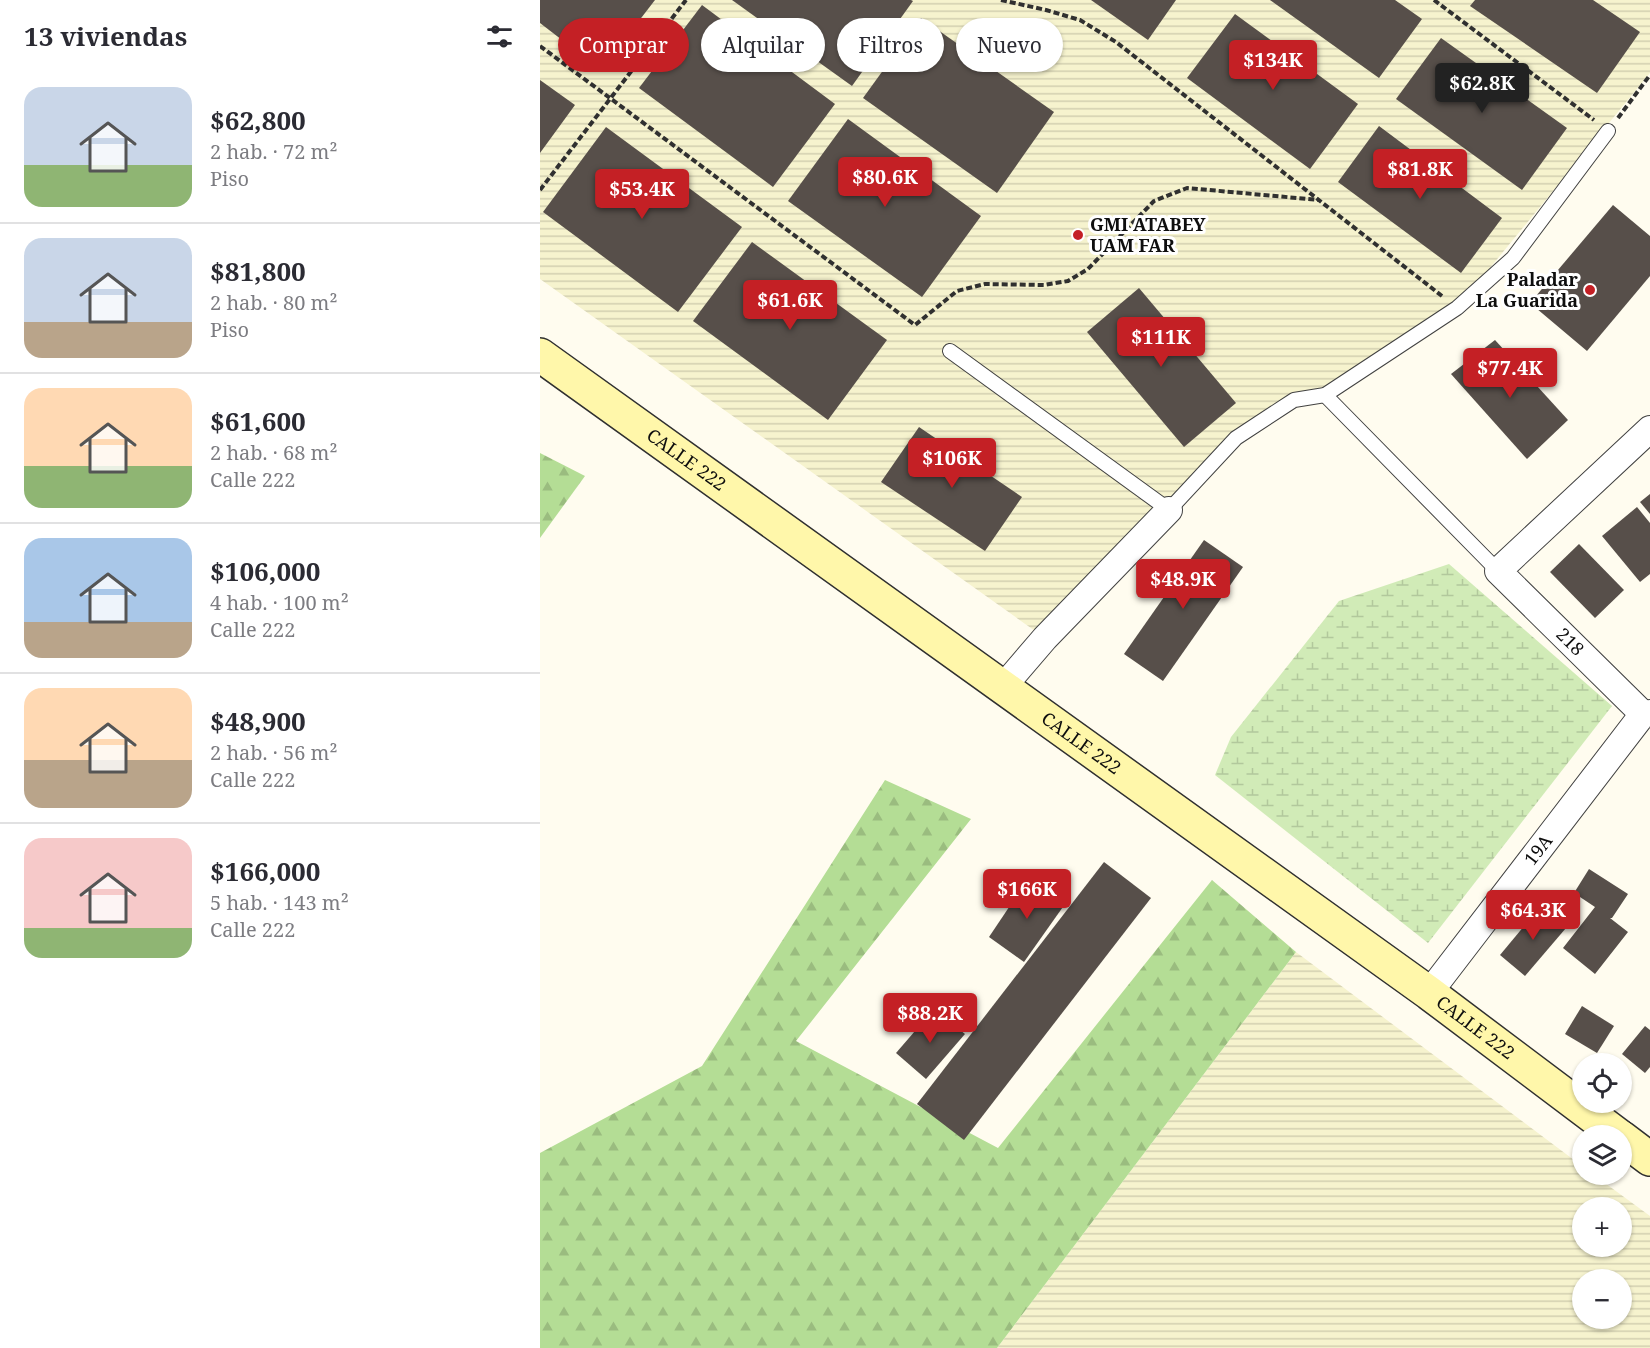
<!DOCTYPE html>
<html lang="es">
<meta charset="utf-8">
<style>
body{margin:0;font-family:"Noto Serif",serif;background:#f2f2f3;color:#2b2b33;height:100vh;display:flex;flex-direction:column;font-size:22px;white-space:nowrap}
*{box-sizing:border-box;margin:0}
p{font-size:20px;color:#7c7c81}
.icon{flex:none;width:33px;height:33px;fill:none;stroke:currentColor;stroke-width:2;stroke-linecap:round;stroke-linejoin:round}
.map{position:relative;flex:1;overflow:hidden}
.drawer{display:flex;flex-direction:column;background:#fff;width:540px}
.drawer>*{flex:none}
.top-card{position:absolute;left:18px;top:18px;width:570px;height:54px;display:flex;gap:12px}
.fabs{position:absolute;left:1032px;top:1053px;display:grid;gap:12px}
.fabs a{display:grid;place-items:center;width:60px;height:60px;border-radius:50%;background:#fff;box-shadow:0 2px 4px #0004;font-size:30px}
.price{position:absolute;translate:-50% -51px;padding:0 14px;border-radius:6px;background:#c42025;color:#fff;font-size:20px;line-height:39px;filter:drop-shadow(0 2px 3px #0008)}
.price::after{content:'';position:absolute;left:50%;top:36px;width:18px;height:14px;margin-left:-9px;background:inherit;clip-path:polygon(0 0,100% 0,50% 100%)}
.price.selected{background:#222;color:#fff}
ul{padding:0;list-style:none}
li{display:flex;align-items:center;gap:18px;height:150px;padding:0 24px}
li+li{border-top:2px solid #e1e1e2}
li span{display:grid;place-items:center;flex:none;width:168px;height:120px;border-radius:18px;color:#555}
li>.icon{margin-inline-start:auto}
span .icon{width:72px;height:72px;fill:#fffc;stroke-width:1}
li b{font-size:26px}
h2{display:flex;justify-content:space-between;align-items:center;height:72px;padding:0 24px;font-size:26px}
.chip{padding:0 21px;border-radius:27px;background:#fff;box-shadow:0 2px 4px #0004;font-size:21px;line-height:54px}
.chip.selected{background:#c42025;color:#fff}
main{display:flex;flex:1;min-height:0}
.map>svg:first-child{display:block}
</style>
<main>
<section class="drawer">
<h2>13 viviendas<svg class="icon" aria-label="filters" viewBox="0 0 24 24"><path d="M4 7h16M4 17h16"/><circle cx="9" cy="7" r="2"/><circle cx="15" cy="17" r="2"/></svg></h2>
<ul>
<li><span style="background:linear-gradient(#c9d6e8 65%,#8fb573 0)"><svg class="icon" aria-label="home" viewBox="0 0 24 24"><path d="M3 11l9-7 9 7M6 9v11h12V9"/></svg></span><div><b>$62,800</b><p>2 hab. · 72 m²</p><p>Piso</p></div></li>
<li><span style="background:linear-gradient(#c9d6e8 70%,#b9a48a 0)"><svg class="icon" aria-label="home" viewBox="0 0 24 24"><path d="M3 11l9-7 9 7M6 9v11h12V9"/></svg></span><div><b>$81,800</b><p>2 hab. · 80 m²</p><p>Piso</p></div></li>
<li><span style="background:linear-gradient(#ffd9b3 65%,#8fb573 0)"><svg class="icon" aria-label="home" viewBox="0 0 24 24"><path d="M3 11l9-7 9 7M6 9v11h12V9"/></svg></span><div><b>$61,600</b><p>2 hab. · 68 m²</p><p>Calle 222</p></div></li>
<li><span style="background:linear-gradient(#a9c7e8 70%,#b9a48a 0)"><svg class="icon" aria-label="home" viewBox="0 0 24 24"><path d="M3 11l9-7 9 7M6 9v11h12V9"/></svg></span><div><b>$106,000</b><p>4 hab. · 100 m²</p><p>Calle 222</p></div></li>
<li><span style="background:linear-gradient(#ffd9b3 60%,#b9a48a 0)"><svg class="icon" aria-label="home" viewBox="0 0 24 24"><path d="M3 11l9-7 9 7M6 9v11h12V9"/></svg></span><div><b>$48,900</b><p>2 hab. · 56 m²</p><p>Calle 222</p></div></li>
<li><span style="background:linear-gradient(#f6c9c9 75%,#8fb573 0)"><svg class="icon" aria-label="home" viewBox="0 0 24 24"><path d="M3 11l9-7 9 7M6 9v11h12V9"/></svg></span><div><b>$166,000</b><p>5 hab. · 143 m²</p><p>Calle 222</p></div></li>
</ul>
</section>
<div class="map">
<svg width="1110" height="1348" viewBox="0 0 1110 1348">
<defs>
<pattern id="farmland-rules" width="6" height="5" patternUnits="userSpaceOnUse" patternTransform="scale(1.5)"><rect width="6" height="5" fill="#f6f3ce"/><path d="M0 2.5h6" fill="none" stroke="#d2cfb0"/></pattern>
<pattern id="forest-firs" width="22" height="20" patternUnits="userSpaceOnUse" patternTransform="scale(1.5)"><rect width="22" height="20" fill="#b4dd95"/><path d="M5 1l3.5 6h-7zM16 11l3.5 6h-7z" fill="#9abc7f"/></pattern>
<pattern id="wetland-marsh" width="20" height="14" patternUnits="userSpaceOnUse" patternTransform="scale(1.5)"><rect width="20" height="14" fill="#d1ebb7"/><path d="M1 5h8M5 5V1M11 12h8M15 12V8" fill="none" stroke="#b2c89c"/></pattern>
</defs>
<rect width="100%" height="100%" fill="#fffcef"/>
<!-- farmland -->
<g fill="url(#farmland-rules)" fill-rule="evenodd">
<polygon points="0,0 1110,0 1110,73 917,308 785,395 753,400 696,438 505,638 0,279"/>
<path d="M 756,952 L 1042,1166 L 1042,1174 L 1054,1175 L 1110,1216 L 1110,1348 L 457,1348 ZM 1042,1208 L 1082,1208 L 1082,1246 L 1042,1246 ZM 1042,1280 L 1082,1280 L 1082,1318 L 1042,1318 Z"/>
</g>
<!-- forest -->
<g fill="url(#forest-firs)">
<polygon points="0,453 45,476 0,538"/>
<polygon points="345,780 431,819 256,1041 458,1148 672,880 756,952 457,1348 0,1348 0,1153 162,1066"/>
</g>
<!-- wetland -->
<polygon fill="url(#wetland-marsh)" points="909,564 1072,706 888,943 675,775 691,737 799,601"/>
<!-- building -->
<g fill="#574f4a">
<polygon points="0,0 115,0 61,70 0,23"/>
<polygon points="192,0 371,0 373,1 312,86"/>
<polygon points="551,0 636,0 608,40"/>
<polygon points="730,0 855,0 882,19 839,78"/>
<polygon points="935,0 1053,0 1100,32 1057,93 930,6"/>
<polygon points="162,5 295,104 233,187 99,88"/>
<polygon points="695,14 818,104 770,169 647,78"/>
<polygon points="381,18 514,112 457,193 323,98"/>
<polygon points="901,38 1027,128 982,190 856,99"/>
<polygon points="0,80 35,105 0,153"/>
<polygon points="308,119 441,216 382,297 248,201"/>
<polygon points="839,126 962,218 921,273 798,182"/>
<polygon points="66,127 202,227 138,312 3,212"/>
<polygon points="1073,205 1110,236 1110,276 1047,351 990,303"/>
<polygon points="212,242 347,340 288,420 153,321"/>
<polygon points="599,288 696,403 644,447 547,332"/>
<polygon points="955,340 1028,420 987,459 911,374"/>
<polygon points="379,427 482,497 445,551 341,482"/>
<polygon points="1110,494 1110,514 1100,502"/>
<polygon points="1097,507 1110,523 1110,574 1100,582 1062,536"/>
<polygon points="664,540 703,567 623,681 584,654"/>
<polygon points="1039,544 1084,590 1055,618 1010,572"/>
<polygon points="564,862 611,898 424,1140 377,1104"/>
<polygon points="1049,869 1088,894 1072,918 1070,918 1088,932 1055,974 1023,948 1055,907 1034,893"/>
<polygon points="488,879 525,904 484,962 449,937"/>
<polygon points="1000,907 1026,928 985,976 960,955"/>
<polygon points="1042,1006 1074,1026 1057,1053 1025,1034"/>
<polygon points="394,1009 425,1034 386,1079 356,1053"/>
<polygon points="1105,1026 1110,1030 1110,1067 1105,1073 1082,1054"/>
</g>
<g fill="none" stroke-linecap="round" stroke-linejoin="round">
<!-- lane casing -->
<g stroke="#414141" stroke-width="16">
<g id="lane">
<polyline points="410,351 629,510 696,438 754,400 785,395 917,308 973,258 1068,131"/>
<polyline points="785,395 958,571"/>
</g>
</g>
<!-- street casing -->
<g stroke="#414141" stroke-width="28">
<g id="street">
<polyline points="463,687 505,638 629,510"/>
<polyline points="1103,714 958,571 1110,429"/>
<path id="s1" d="M 889,993 L 1103,714 L 1110,713"/>
</g>
</g>
<!-- secondary casing -->
<g stroke="#303030" stroke-width="36">
<g id="secondary">
<path id="s2" d="M 0,355 L 889,993 L 1079,1136"/>
<polyline points="1082,1138 1110,1159"/>
</g>
</g>
<!-- path -->
<g stroke="#303030" stroke-width="4" stroke-dasharray="6 3" stroke-linecap="butt">
<polyline points="461,0 506,10 540,20 576,42 902,296"/>
<polyline points="894,0 1054,120"/>
<polyline points="0,46 375,325 417,291 445,284 504,285 528,281 548,269 614,201 647,188 779,200"/>
<polyline points="1078,118 1110,75"/>
<polyline points="0,190 146,0"/>
</g>
<!-- lane -->
<use href="#lane" stroke="#fff" stroke-width="14"/>
<!-- street -->
<use href="#street" stroke="#fff" stroke-width="26"/>
<!-- secondary -->
<use href="#secondary" stroke="#fff7aa" stroke-width="33"/>
</g>
<!-- markers -->
<g fill="#c42025" stroke="#fff" stroke-width="2">
<circle cx="538" cy="235" r="6"/>
<circle cx="1050" cy="290" r="6"/>
</g>
<g text-anchor="middle" stroke-width="6" stroke-linejoin="round" paint-order="stroke">
<!-- poi labels -->
<g font-size="18" font-weight="bold" fill="#0e0e0e" stroke="#fff" text-anchor="start">
<text x="550" y="231">GMI ATABEY<tspan x="550" dy="21">UAM FAR</tspan></text>
<text x="1038" y="286" text-anchor="end">Paladar<tspan x="1038" dy="21">La Guarida</tspan></text>
</g>
<!-- street labels -->
<g font-size="18" fill="#0e0e0e" stroke="#fff">
<text dy="6" stroke="none"><textPath href="#s2" startOffset="180">CALLE 222</textPath></text>
<text transform="translate(1030 642) rotate(45)" y="6">218</text>
<text dy="6" stroke="none"><textPath href="#s2" startOffset="666">CALLE 222</textPath></text>
<text dy="6" stroke="none"><textPath href="#s1" startOffset="180">19A</textPath></text>
<text dy="6" stroke="none"><textPath href="#s2" startOffset="1152">CALLE 222</textPath></text>
</g>
</g>
</svg>
<div class="fabs">
<a><svg class="icon" aria-label="locate" viewBox="0 0 24 24"><circle cx="12" cy="12" r="6"/><path d="M12 2v4M12 18v4M2 12h4M18 12h4"/></svg></a>
<a><svg class="icon" aria-label="layers" viewBox="0 0 24 24"><path d="M12 4l9 5-9 5-9-5zM3 14l9 5 9-5"/></svg></a>
<a>+</a>
<a>−</a>
</div>
<b class="price" style="left:733px;top:91px">$134K</b>
<b class="price selected" style="left:942px;top:114px">$62.8K</b>
<b class="price" style="left:880px;top:200px">$81.8K</b>
<b class="price" style="left:345px;top:208px">$80.6K</b>
<b class="price" style="left:102px;top:220px">$53.4K</b>
<b class="price" style="left:250px;top:331px">$61.6K</b>
<b class="price" style="left:621px;top:368px">$111K</b>
<b class="price" style="left:970px;top:399px">$77.4K</b>
<b class="price" style="left:412px;top:489px">$106K</b>
<b class="price" style="left:643px;top:610px">$48.9K</b>
<b class="price" style="left:487px;top:920px">$166K</b>
<b class="price" style="left:993px;top:941px">$64.3K</b>
<b class="price" style="left:390px;top:1044px">$88.2K</b>
<div class="top-card">
<a class="chip selected">Comprar</a>
<a class="chip">Alquilar</a>
<a class="chip">Filtros</a>
<a class="chip">Nuevo</a>
</div>
</div>
</main>
